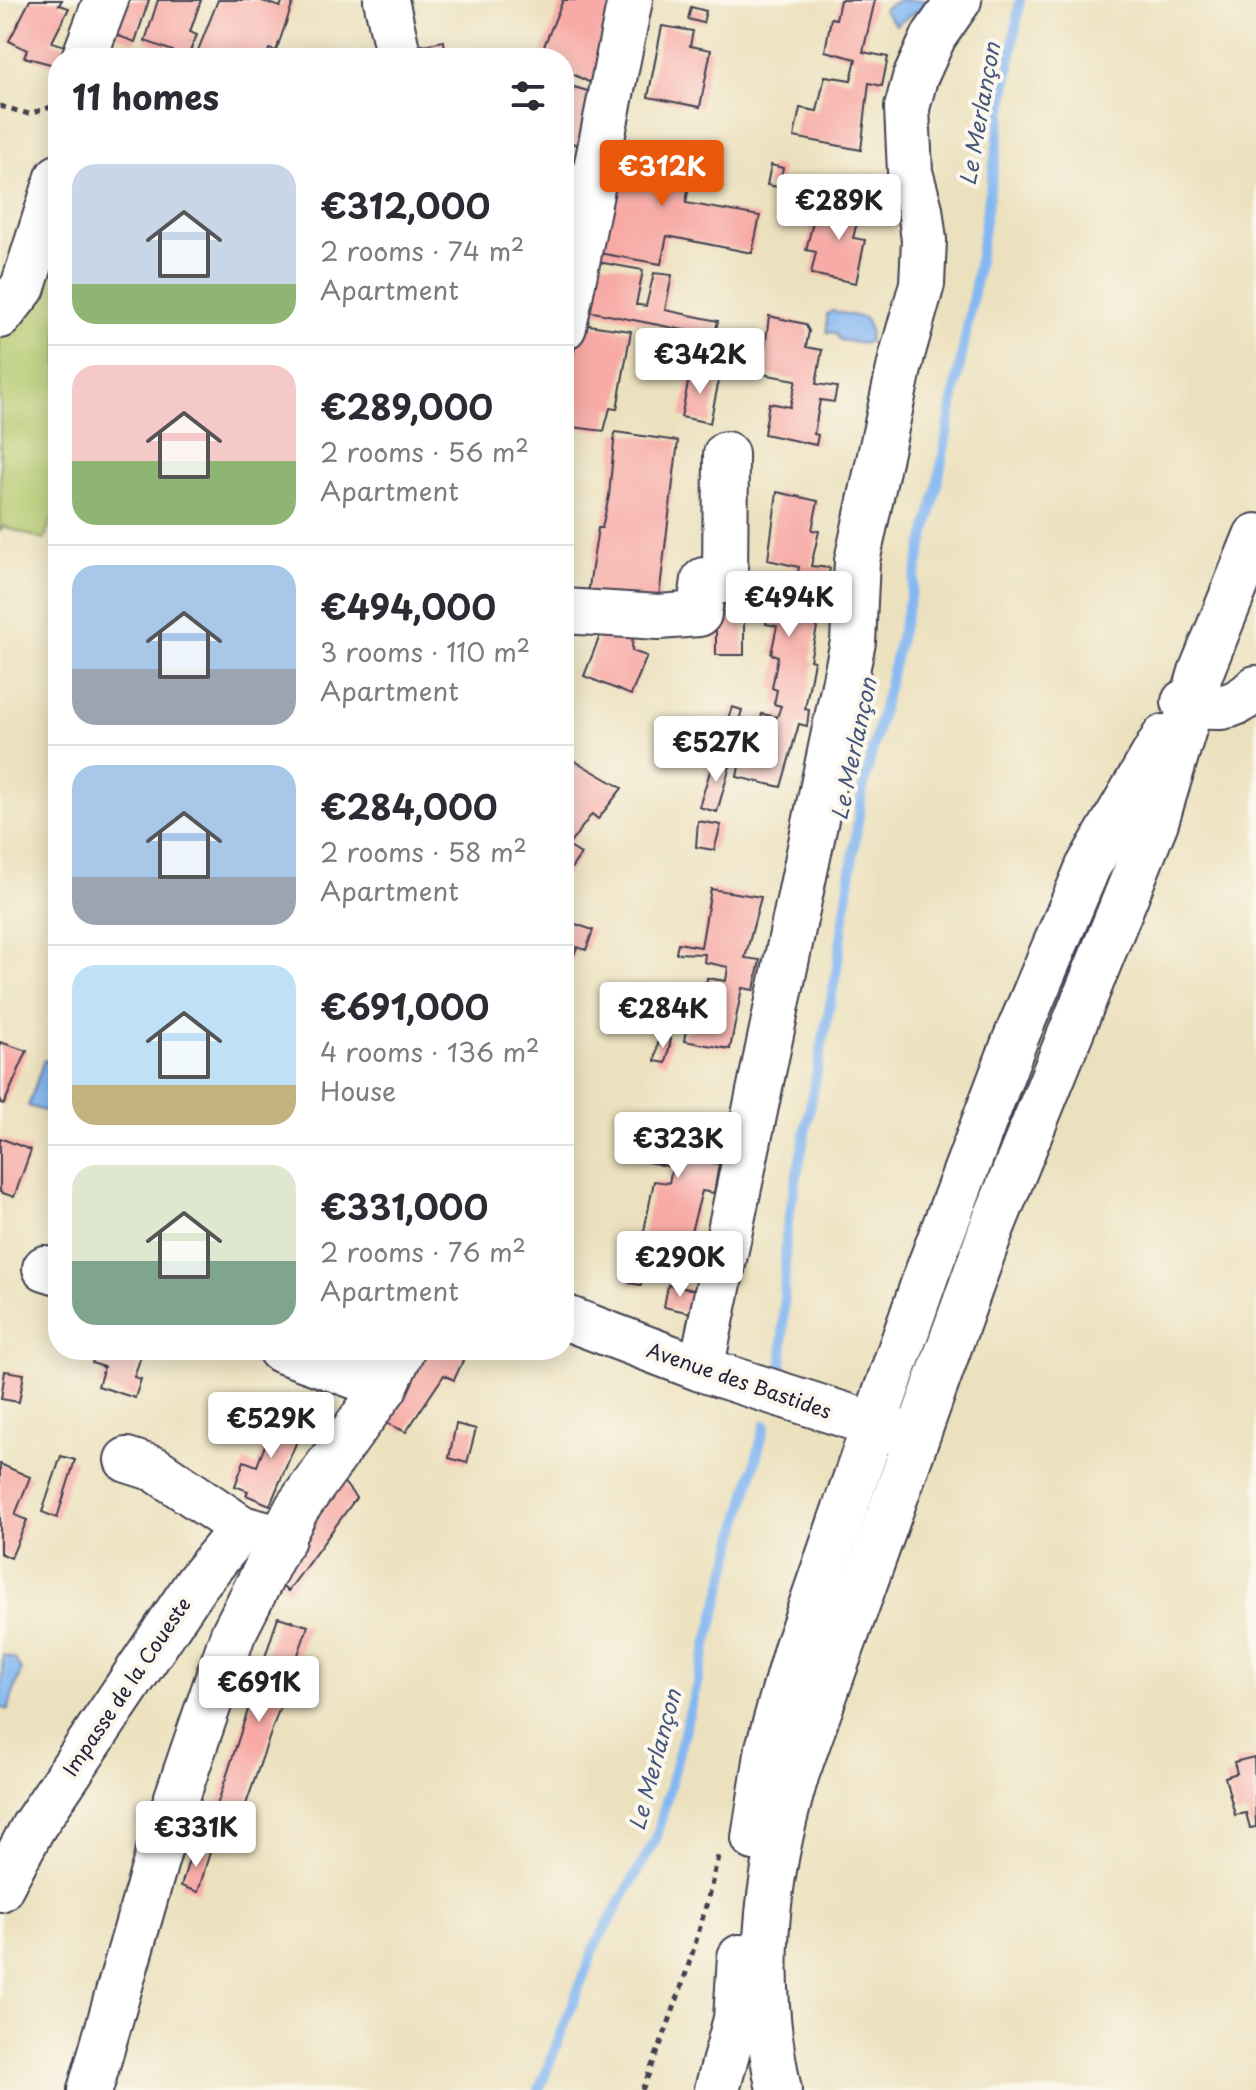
<!DOCTYPE html>
<meta charset="utf-8">
<style>
body{margin:0;font-family:"Playpen Sans",sans-serif;background:#f7f7f7;color:#2b2b33;height:100vh;display:flex;flex-direction:column;font-size:30px;white-space:nowrap}
*{box-sizing:border-box;margin:0}
p{font-size:26px;color:#7c7c81}
.icon{flex:none;width:44px;height:44px;fill:none;stroke:currentColor;stroke-width:2;stroke-linecap:round;stroke-linejoin:round}
.map{position:relative;flex:1;overflow:hidden}
.side{position:absolute;left:48px;top:48px;width:526px;height:1312px;display:flex;flex-direction:column;background:#fff;border-radius:32px;box-shadow:0 4px 20px #0003}
.side>*{flex:none}
.price{position:absolute;translate:-50% -68px;padding:0 18px;border-radius:8px;background:#fff;color:#222;font-size:26px;line-height:52px;filter:drop-shadow(0 2px 4px #0008)}
.price::after{content:'';position:absolute;left:50%;top:48px;width:24px;height:18px;margin-left:-12px;background:inherit;clip-path:polygon(0 0,100% 0,50% 100%)}
.price.active{background:#ea580c;color:#fff}
ul{padding:0;list-style:none}
li{display:flex;align-items:center;gap:24px;height:200px;padding:0 24px}
li+li{border-top:2px solid #e1e1e2}
li span{display:grid;place-items:center;flex:none;width:224px;height:160px;border-radius:24px;color:#555}
li>.icon{margin-inline-start:auto}
span .icon{width:96px;height:96px;fill:#fffc;stroke-width:1}
li b{font-size:34px}
h2{display:flex;justify-content:space-between;align-items:center;height:96px;padding:0 24px;font-size:34px}
.map>svg:first-child{display:block}
</style>
<div class="map">
<svg width="1256" height="2090" viewBox="0 0 1256 2090">
<rect width="100%" height="100%" fill="#fbf7ec"/>
<filter id="ink" filterUnits="userSpaceOnUse"><feTurbulence type="fractalNoise" baseFrequency=".0125" numOctaves="2"/><feDisplacementMap in="SourceGraphic" scale="16" xChannelSelector="R" yChannelSelector="G"/><feConvolveMatrix kernelMatrix="1 2 1 2 8 2 1 2 1" color-interpolation-filters="sRGB"/></filter>
<filter id="wash" filterUnits="userSpaceOnUse"><feTurbulence type="fractalNoise" baseFrequency=".006" numOctaves="4" result="noise"/><feDisplacementMap in="SourceGraphic" scale="32" xChannelSelector="R" yChannelSelector="G"/><feGaussianBlur stdDeviation="1.8" result="paint"/><feColorMatrix in="noise" values="0 0 0 0 0 0 0 0 0 0 0 0 0 0 0 0 0 1.4 0 .05"/><feComposite in="paint" operator="in"/></filter>
<g filter="url(#wash)">
<rect width="100%" height="100%" fill="#ece1be"/>
<!-- green -->
<polygon fill="#b2c86c" stroke="#6a7554" stroke-width="2" points="58,214 58,501 44,540 3,526 0,532 0,341 9,317 26,322"/>
<!-- water -->
<g fill="#84b7f1" stroke="#536c96" stroke-width="2">
<polygon points="898,0 924,0 927,4 896,25 883,10"/>
<polygon points="832,311 865,318 870,331 869,341 863,344 840,340 835,333 827,332 827,314"/>
<polygon points="44,1060 58,1064 58,1093 51,1113 28,1106"/>
<polygon points="3,1655 15,1659 21,1670 8,1710 0,1707"/>
</g>
<g fill="none" stroke-linecap="round" stroke-linejoin="round">
<!-- stream -->
<g stroke="#84b7f1" stroke-width="10">
<polyline points="782,1368 786,1232 837,968 862,793 936,492 974,291 1020,0"/>
<polyline points="539,2090 596,1944 656,1839 765,1425"/>
</g>
</g>
<g id="blocks">
<!-- building -->
<g fill="#f7aaa6">
<polygon points="30,0 62,0 59,5 69,8 52,42 72,48 67,58 58,58 58,66 24,57 27,50 9,41"/>
<polygon points="116,0 149,0 135,42 105,31"/>
<polygon points="158,0 201,0 190,32 197,35 187,58 170,58 173,51 145,41"/>
<polygon points="218,0 259,0 280,7 283,0 294,0 276,51 269,49 266,58 195,58"/>
<polygon points="563,0 611,0 595,85 564,70 564,58 539,58"/>
<polygon points="840,0 875,0 863,52 888,57 882,86 869,83 861,150 794,137 800,108 817,111 825,76 851,80 856,59 825,51 831,18 836,19"/>
<polygon points="691,7 706,11 703,23 688,19"/>
<polygon points="662,26 693,31 690,46 711,50 700,107 648,97"/>
<polygon points="444,41 446,58 414,58 412,47"/>
<polygon points="574,87 598,94 586,148 564,140 564,112"/>
<polygon points="620,141 694,154 686,203 760,216 752,253 667,236 661,264 593,252"/>
<polygon points="771,165 783,168 778,187 767,185"/>
<polygon points="847,201 877,207 873,223 858,219 853,238 865,240 856,283 811,274 816,252 806,250 816,210 844,216"/>
<polygon points="592,261 643,270 636,305 639,305 646,306 654,273 672,275 665,310 718,321 714,336 583,310"/>
<polygon points="769,316 805,324 809,331 806,347 822,350 816,384 837,387 834,402 820,400 814,434 818,435 816,445 764,434 769,403 790,407 796,380 762,374"/>
<polygon points="581,318 582,324 631,331 617,409 610,408 604,431 564,426 564,401"/>
<polygon points="691,369 720,375 710,423 681,417"/>
<polygon points="615,432 678,441 658,605 587,600 598,528 602,528 609,496"/>
<polygon points="777,492 818,501 812,530 819,531 811,566 830,568 810,660 814,661 805,709 809,710 807,726 799,724 781,787 737,777 743,745 755,748 762,714 777,717 781,706 774,704 777,690 772,688 778,656 771,654 777,626 766,624 772,588 794,592 799,567 768,560"/>
<polygon points="716,595 744,596 744,655 716,655"/>
<polygon points="600,622 633,623 632,651 647,656 631,695 584,676 599,638"/>
<polygon points="732,707 742,710 734,737 723,733"/>
<polygon points="715,755 732,759 717,812 699,807"/>
<polygon points="575,761 622,788 598,819 592,814 568,846 581,854 564,879 564,777"/>
<polygon points="698,821 721,825 714,850 696,847"/>
<polygon points="711,889 761,897 745,958 760,960 754,990 742,988 730,1049 684,1041 690,1007 702,1011 707,978 726,981 728,967 704,962 705,954 676,953 678,943 701,947"/>
<polygon points="564,920 593,930 586,950 577,947 564,982"/>
<polygon points="659,1037 671,1039 666,1063 655,1061"/>
<polygon points="0,1042 27,1051 4,1104 0,1103"/>
<polygon points="667,1115 714,1124 707,1162 719,1164 714,1193 702,1191 686,1250 642,1241 654,1181 669,1183 672,1167 633,1159 637,1141 662,1145"/>
<polygon points="564,1130 570,1131 565,1153 564,1153"/>
<polygon points="0,1138 31,1150 14,1197 0,1192"/>
<polygon points="631,1272 643,1274 641,1285 629,1283"/>
<polygon points="668,1285 695,1290 691,1313 664,1307"/>
<polygon points="96,1350 143,1350 134,1377 141,1379 135,1398 98,1386 104,1367 92,1363"/>
<polygon points="414,1350 468,1350 454,1380 444,1375 406,1432 384,1422"/>
<polygon points="5,1371 24,1374 19,1402 1,1399"/>
<polygon points="278,1411 305,1422 270,1505 246,1495 248,1491 235,1486 244,1461 257,1466"/>
<polygon points="456,1424 476,1429 467,1463 449,1458"/>
<polygon points="61,1456 75,1460 57,1518 42,1512"/>
<polygon points="0,1464 30,1477 15,1515 27,1520 11,1558 0,1553"/>
<polygon points="343,1481 356,1498 288,1591 273,1580"/>
<polygon points="278,1617 308,1626 235,1836 210,1827"/>
<polygon points="1254,1757 1256,1827 1250,1828 1246,1813 1235,1815 1225,1777 1237,1773 1234,1762"/>
<polygon points="193,1847 210,1852 198,1892 181,1886"/>
</g>
</g>
</g>
<g filter="url(#ink)">
<use href="#blocks" fill-opacity="0" stroke="#403f4f" stroke-width="2"/>
<g fill="none" stroke-linecap="round" stroke-linejoin="round">
<!-- minor casing -->
<g stroke="#403f4f" stroke-width="48">
<g id="minor">
<polyline points="386,0 399,58"/>
<polyline points="84,58 106,0"/>
<polyline points="0,316 23,287 58,177"/>
<polyline points="564,327 630,0"/>
<polyline points="564,611 659,617 699,614 704,580 725,581 726,454"/>
<path d="M 1184,702 C 1214,710 1234,711 1256,688"/>
<polyline points="45,1268 58,1272"/>
<polyline points="564,1317 701,1369 910,1436"/>
<polyline points="280,1350 385,1387"/>
<polyline points="701,1369 853,642 857,561 902,355 922,284 924,240 920,209 910,172 907,108 915,78 934,36 959,0"/>
<polyline points="127,1460 155,1469 242,1528"/>
<polyline points="0,1889 33,1827 197,1583 242,1528 283,1539"/>
<polyline points="90,2090 160,1847 233,1634 297,1508 385,1387 402,1350"/>
</g>
</g>
<!-- major casing -->
<g stroke="#403f4f" stroke-width="48">
<g id="major">
<polyline points="754,1838 768,1748 796,1649 927,1273 1015,1040 1088,867 1164,737"/>
<polyline points="717,2090 736,2019 740,1957"/>
<path d="M 779,2090 C 755,1976 764,1884 797,1773 L 991,1230 L 1156,822 L 1201,672 L 1256,536"/>
</g>
</g>
<!-- path -->
<g stroke="#403f4f" stroke-width="5" stroke-dasharray="6 6" stroke-linecap="butt">
<polyline points="0,106 29,114 58,105"/>
<path d="M 642,2090 C 675,2012 701,1934 719,1852"/>
</g>
<!-- minor -->
<use href="#minor" stroke="#fff" stroke-width="44"/>
<!-- major -->
<use href="#major" stroke="#fff" stroke-width="44"/>
</g>
</g>
<g text-anchor="middle" stroke-width="8" stroke-linejoin="round" paint-order="stroke">
<!-- street labels -->
<g font-size="20" fill="#22223b" stroke="#fbf7ec">
<text transform="translate(739 1381) rotate(19)" y="7">Avenue des Bastides</text>
<text transform="translate(127 1687) rotate(-56)" y="7">Impasse de la Coueste</text>
</g>
<!-- water labels -->
<g font-size="22" font-style="italic" fill="#44567b" stroke="#fbf7ec">
<text transform="translate(980 114) rotate(-80)" y="8">Le Merlançon</text>
<text transform="translate(854 749) rotate(-78)" y="8">Le Merlançon</text>
<text transform="translate(655 1760) rotate(-75)" y="8">Le Merlançon</text>
</g>
</g>
</svg>
<b class="price active" style="left:662px;top:208px">€312K</b>
<b class="price" style="left:839px;top:242px">€289K</b>
<b class="price" style="left:700px;top:396px">€342K</b>
<b class="price" style="left:789px;top:639px">€494K</b>
<b class="price" style="left:716px;top:784px">€527K</b>
<b class="price" style="left:663px;top:1050px">€284K</b>
<b class="price" style="left:678px;top:1180px">€323K</b>
<b class="price" style="left:680px;top:1299px">€290K</b>
<b class="price" style="left:271px;top:1460px">€529K</b>
<b class="price" style="left:259px;top:1724px">€691K</b>
<b class="price" style="left:196px;top:1869px">€331K</b>
<section class="side">
<h2>11 homes<svg class="icon" aria-label="filters" viewBox="0 0 24 24"><path d="M4 7h16M4 17h16"/><circle cx="9" cy="7" r="2"/><circle cx="15" cy="17" r="2"/></svg></h2>
<ul>
<li><span style="background:linear-gradient(#c9d6e8 75%,#8fb573 0)"><svg class="icon" aria-label="home" viewBox="0 0 24 24"><path d="M3 11l9-7 9 7M6 9v11h12V9"/></svg></span><div><b>€312,000</b><p>2 rooms · 74 m²</p><p>Apartment</p></div></li>
<li><span style="background:linear-gradient(#f6c9c9 60%,#8fb573 0)"><svg class="icon" aria-label="home" viewBox="0 0 24 24"><path d="M3 11l9-7 9 7M6 9v11h12V9"/></svg></span><div><b>€289,000</b><p>2 rooms · 56 m²</p><p>Apartment</p></div></li>
<li><span style="background:linear-gradient(#a9c7e8 65%,#9aa5b1 0)"><svg class="icon" aria-label="home" viewBox="0 0 24 24"><path d="M3 11l9-7 9 7M6 9v11h12V9"/></svg></span><div><b>€494,000</b><p>3 rooms · 110 m²</p><p>Apartment</p></div></li>
<li><span style="background:linear-gradient(#a9c7e8 70%,#9aa5b1 0)"><svg class="icon" aria-label="home" viewBox="0 0 24 24"><path d="M3 11l9-7 9 7M6 9v11h12V9"/></svg></span><div><b>€284,000</b><p>2 rooms · 58 m²</p><p>Apartment</p></div></li>
<li><span style="background:linear-gradient(#bfe0f5 75%,#c2b280 0)"><svg class="icon" aria-label="home" viewBox="0 0 24 24"><path d="M3 11l9-7 9 7M6 9v11h12V9"/></svg></span><div><b>€691,000</b><p>4 rooms · 136 m²</p><p>House</p></div></li>
<li><span style="background:linear-gradient(#dfe7d0 60%,#7fa58c 0)"><svg class="icon" aria-label="home" viewBox="0 0 24 24"><path d="M3 11l9-7 9 7M6 9v11h12V9"/></svg></span><div><b>€331,000</b><p>2 rooms · 76 m²</p><p>Apartment</p></div></li>
</ul>
</section>
</div>
